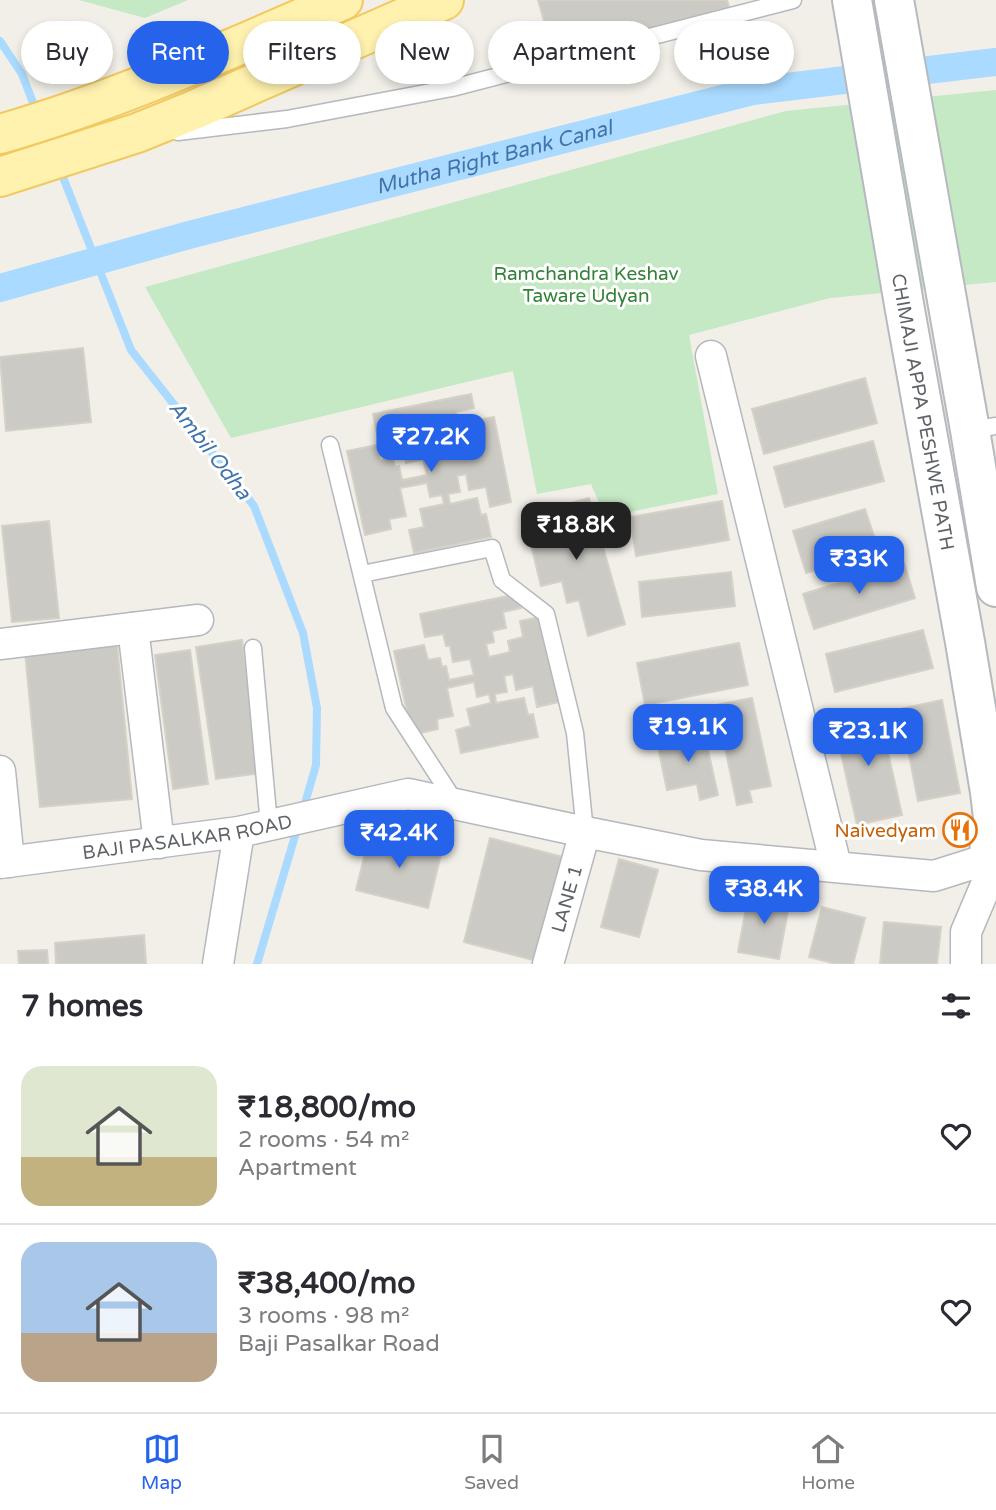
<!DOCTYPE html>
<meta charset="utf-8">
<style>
body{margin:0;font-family:"Varela Round",sans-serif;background:#f2f2f3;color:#2b2b33;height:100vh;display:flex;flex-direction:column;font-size:26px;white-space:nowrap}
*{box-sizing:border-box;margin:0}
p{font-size:23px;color:#7c7c81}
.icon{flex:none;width:38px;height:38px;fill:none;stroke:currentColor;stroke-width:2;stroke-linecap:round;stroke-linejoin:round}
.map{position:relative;height:964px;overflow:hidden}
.drawer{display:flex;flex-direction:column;background:#fff;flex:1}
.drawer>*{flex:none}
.top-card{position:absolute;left:21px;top:21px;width:956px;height:63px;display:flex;gap:14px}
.price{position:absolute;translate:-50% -60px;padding:0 16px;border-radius:14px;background:#2563eb;color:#fff;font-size:23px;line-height:46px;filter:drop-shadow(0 2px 4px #0008)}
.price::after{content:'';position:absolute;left:50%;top:42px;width:21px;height:16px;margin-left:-10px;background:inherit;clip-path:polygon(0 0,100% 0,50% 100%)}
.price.active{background:#222;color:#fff}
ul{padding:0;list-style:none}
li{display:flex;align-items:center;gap:21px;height:175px;padding:0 21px}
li+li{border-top:2px solid #e1e1e2}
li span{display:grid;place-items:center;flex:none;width:196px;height:140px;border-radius:21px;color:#555}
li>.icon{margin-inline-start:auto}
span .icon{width:84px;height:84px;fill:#fffc;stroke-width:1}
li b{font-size:30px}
h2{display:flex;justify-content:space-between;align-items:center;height:84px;padding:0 21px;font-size:30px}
.chip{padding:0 24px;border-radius:32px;background:#fff;box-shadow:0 4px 10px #0003;font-size:24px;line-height:63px}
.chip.active{background:#2563eb;color:#fff}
.tab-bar{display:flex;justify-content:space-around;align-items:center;height:98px;border-top:2px solid #e1e1e2;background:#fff;font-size:19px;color:#7c7c81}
.tab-bar a{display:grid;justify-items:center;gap:4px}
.tab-bar .active{color:#2563eb}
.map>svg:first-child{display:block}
</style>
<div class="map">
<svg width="996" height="964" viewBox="0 0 996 964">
<rect width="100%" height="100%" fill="#f1efe8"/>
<!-- green -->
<g fill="#c5e8c5">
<polygon points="79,0 188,0 145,18"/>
<polygon points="996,90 996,282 830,298 689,335 718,494 605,517 591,484 537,494 513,371 231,438 145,287 786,111"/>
</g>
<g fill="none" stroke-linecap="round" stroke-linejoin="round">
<!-- stream -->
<g stroke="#aadaff" stroke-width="8">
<polyline points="0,41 22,74 37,113"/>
<polyline points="59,167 131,350 254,506 303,633 317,708 316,765 303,810"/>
<polyline points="257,964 298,826"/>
</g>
<!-- canal -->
<path stroke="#aadaff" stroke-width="28" id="s1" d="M 0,288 L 189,235 L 753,91 L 996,62"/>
</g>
<!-- building -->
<g fill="#cccac5" stroke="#d6d1c6" stroke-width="2">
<polygon points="538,0 727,0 730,10 555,59"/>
<polygon points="83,348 91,422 6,431 0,357"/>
<polygon points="865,378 877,423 764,454 752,409"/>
<polygon points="471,394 474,408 456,412 459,428 444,431 447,442 439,444 442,457 463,453 461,441 476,438 473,421 494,417 511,502 490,507 486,487 469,490 466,474 457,476 460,492 448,494 450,504 477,498 481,515 486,514 491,537 414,553 409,530 424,527 420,509 444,504 442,495 430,497 427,483 400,488 406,516 389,519 391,529 365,535 347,451 377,445 380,460 393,458 395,467 399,466 402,480 427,475 423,459 406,463 403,446 399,447 396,434 378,438 373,414"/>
<polygon points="873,441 884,481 785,507 774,467"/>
<polygon points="589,498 625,624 588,636 579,600 567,603 562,581 541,586 524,516"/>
<polygon points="722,501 729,540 636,556 630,517"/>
<polygon points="865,509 879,551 806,573 793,531"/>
<polygon points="49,521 59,618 12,622 2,526"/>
<polygon points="904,563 915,598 814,629 803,594"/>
<polygon points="731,572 735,606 642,617 639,582"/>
<polygon points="518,594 521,608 503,612 506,628 492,631 494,642 486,644 489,657 510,652 508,641 523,637 520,621 540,617 559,702 537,707 533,686 516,690 513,674 504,676 507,692 495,694 496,703 524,698 528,715 533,714 538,737 461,753 456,730 471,726 467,709 491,703 489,694 477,697 474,682 447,688 453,716 437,719 438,729 412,735 394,651 424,645 428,660 440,658 442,667 446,666 449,680 474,675 470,659 453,662 450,646 446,646 443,634 425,637 420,614"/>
<polygon points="923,630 933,668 835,692 826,654"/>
<polygon points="242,640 261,773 216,779 196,647"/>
<polygon points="739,643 748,685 645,705 637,663"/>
<polygon points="117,644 132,799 40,807 25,652"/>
<polygon points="190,650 208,784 173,789 155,655"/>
<polygon points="752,698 771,786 749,790 752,802 737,805 716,705"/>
<polygon points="942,700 960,793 918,801 900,709"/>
<polygon points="879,712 902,815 857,825 834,722"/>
<polygon points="704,732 718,795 700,800 697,784 667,790 657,742"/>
<polygon points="370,833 442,850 428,908 356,890"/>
<polygon points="490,838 563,857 537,961 464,942"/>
<polygon points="619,859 658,870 639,937 601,927"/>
<polygon points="749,892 790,900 779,959 738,952"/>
<polygon points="822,907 865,918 853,964 836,964 809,957"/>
<polygon points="884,922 941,927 937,964 880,964"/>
<polygon points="144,935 146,964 56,964 55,943"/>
<polygon points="47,950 48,964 19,964 18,951"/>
</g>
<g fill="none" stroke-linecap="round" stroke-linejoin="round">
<!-- lane casing -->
<g stroke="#b5b8bc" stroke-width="19">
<g id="lane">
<polyline points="178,132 287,119 452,88 793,0"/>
<polyline points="970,430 996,426"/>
<polyline points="330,445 394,708 455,802"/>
<polyline points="362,574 492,548 502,580 546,614 575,733 585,832"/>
<polyline points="253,648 269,825"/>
</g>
</g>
<!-- street casing -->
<g stroke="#b5b8bc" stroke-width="33">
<g id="street">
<polyline points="711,356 836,866"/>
<polyline points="133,628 159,843"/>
<polyline points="0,644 198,620"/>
<polyline points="0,771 9,862"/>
<path id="s2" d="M 0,863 L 239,832 L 408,794 L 585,832 L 701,855 L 934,876 L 991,858"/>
<polyline points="218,964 239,832"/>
<path id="s3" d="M 548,964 L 585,832"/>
<polyline points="966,964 966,932 994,866"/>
</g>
</g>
<!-- secondary casing -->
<g stroke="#b6babf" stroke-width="42">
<g id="secondary">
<path id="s4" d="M 852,0 L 905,310 L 965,642 L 990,792 L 994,826"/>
<polyline points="894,0 970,430 996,587"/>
<path d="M 996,822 C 988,838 987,853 996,868"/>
</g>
</g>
<!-- primary casing -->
<g stroke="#f2c960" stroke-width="42">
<g id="primary">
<path d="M 0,134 C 119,100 230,49 343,0"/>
<polyline points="0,177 137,133 194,110 444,0"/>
</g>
</g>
<!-- lane -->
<use href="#lane" stroke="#fff" stroke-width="16"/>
<!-- street -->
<use href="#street" stroke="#fff" stroke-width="30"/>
<!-- secondary -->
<use href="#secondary" stroke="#fff" stroke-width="38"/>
<!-- primary -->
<use href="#primary" stroke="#fff2af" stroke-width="38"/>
</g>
<!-- icons -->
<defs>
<g id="restaurant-ring" transform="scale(1.75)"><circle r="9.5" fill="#fff" stroke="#e8710a" stroke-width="1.5"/><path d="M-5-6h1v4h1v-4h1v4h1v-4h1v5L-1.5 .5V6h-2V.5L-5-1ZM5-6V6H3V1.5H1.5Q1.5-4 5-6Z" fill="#e8710a"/></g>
</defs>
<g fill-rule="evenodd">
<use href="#restaurant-ring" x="960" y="830"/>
</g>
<g text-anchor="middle" stroke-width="6" stroke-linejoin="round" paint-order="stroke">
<!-- park labels -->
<g font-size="19" fill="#348238" stroke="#fff">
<text x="586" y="280">Ramchandra Keshav<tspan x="586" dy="22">Taware Udyan</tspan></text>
</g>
<!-- street labels -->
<g font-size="19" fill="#5f6368" stroke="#fff">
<text dy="7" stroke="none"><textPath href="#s4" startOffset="418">CHIMAJI APPA PESHWE PATH</textPath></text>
<text dy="7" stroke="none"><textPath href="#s2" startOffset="189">BAJI PASALKAR ROAD</textPath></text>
<text dy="7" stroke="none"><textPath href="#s3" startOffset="68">LANE 1</textPath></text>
</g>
<!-- food labels -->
<g font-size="19" fill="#c56008" stroke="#fff" text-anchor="end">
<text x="936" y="837">Naivedyam</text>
</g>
<!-- water labels -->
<g font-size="21" font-style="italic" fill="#4174aa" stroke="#fff">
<text dy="7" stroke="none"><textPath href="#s1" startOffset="511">Mutha Right Bank Canal</textPath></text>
<text transform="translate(210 450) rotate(52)" y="7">Ambil Odha</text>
</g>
</g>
</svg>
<b class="price" style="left:431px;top:474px">₹27.2K</b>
<b class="price active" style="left:576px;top:562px">₹18.8K</b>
<b class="price" style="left:859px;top:596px">₹33K</b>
<b class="price" style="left:688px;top:764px">₹19.1K</b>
<b class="price" style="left:868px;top:768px">₹23.1K</b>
<b class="price" style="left:399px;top:870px">₹42.4K</b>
<b class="price" style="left:764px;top:926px">₹38.4K</b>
<div class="top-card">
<a class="chip">Buy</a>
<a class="chip active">Rent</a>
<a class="chip">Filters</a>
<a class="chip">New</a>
<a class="chip">Apartment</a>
<a class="chip">House</a>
</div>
</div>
<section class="drawer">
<h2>7 homes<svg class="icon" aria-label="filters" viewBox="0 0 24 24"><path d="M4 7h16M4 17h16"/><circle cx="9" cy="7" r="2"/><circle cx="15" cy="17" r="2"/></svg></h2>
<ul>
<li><span style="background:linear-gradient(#dfe7d0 65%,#c2b280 0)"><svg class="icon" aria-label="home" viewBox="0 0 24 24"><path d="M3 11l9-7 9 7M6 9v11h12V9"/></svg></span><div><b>₹18,800/mo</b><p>2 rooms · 54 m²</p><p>Apartment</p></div><svg class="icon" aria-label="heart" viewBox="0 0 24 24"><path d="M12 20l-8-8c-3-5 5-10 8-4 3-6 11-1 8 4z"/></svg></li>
<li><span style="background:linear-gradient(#a9c7e8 65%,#b9a48a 0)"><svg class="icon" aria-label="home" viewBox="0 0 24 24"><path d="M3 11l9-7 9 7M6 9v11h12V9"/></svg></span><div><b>₹38,400/mo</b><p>3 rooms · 98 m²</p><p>Baji Pasalkar Road</p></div><svg class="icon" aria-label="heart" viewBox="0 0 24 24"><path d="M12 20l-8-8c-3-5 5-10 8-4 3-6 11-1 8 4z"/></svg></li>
</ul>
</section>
<nav class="tab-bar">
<a class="active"><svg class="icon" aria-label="map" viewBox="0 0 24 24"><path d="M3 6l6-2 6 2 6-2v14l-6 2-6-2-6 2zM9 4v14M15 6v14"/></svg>Map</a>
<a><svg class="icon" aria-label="saved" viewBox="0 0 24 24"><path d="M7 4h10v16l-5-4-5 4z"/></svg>Saved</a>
<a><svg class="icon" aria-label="home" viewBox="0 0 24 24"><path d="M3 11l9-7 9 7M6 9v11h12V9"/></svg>Home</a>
</nav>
